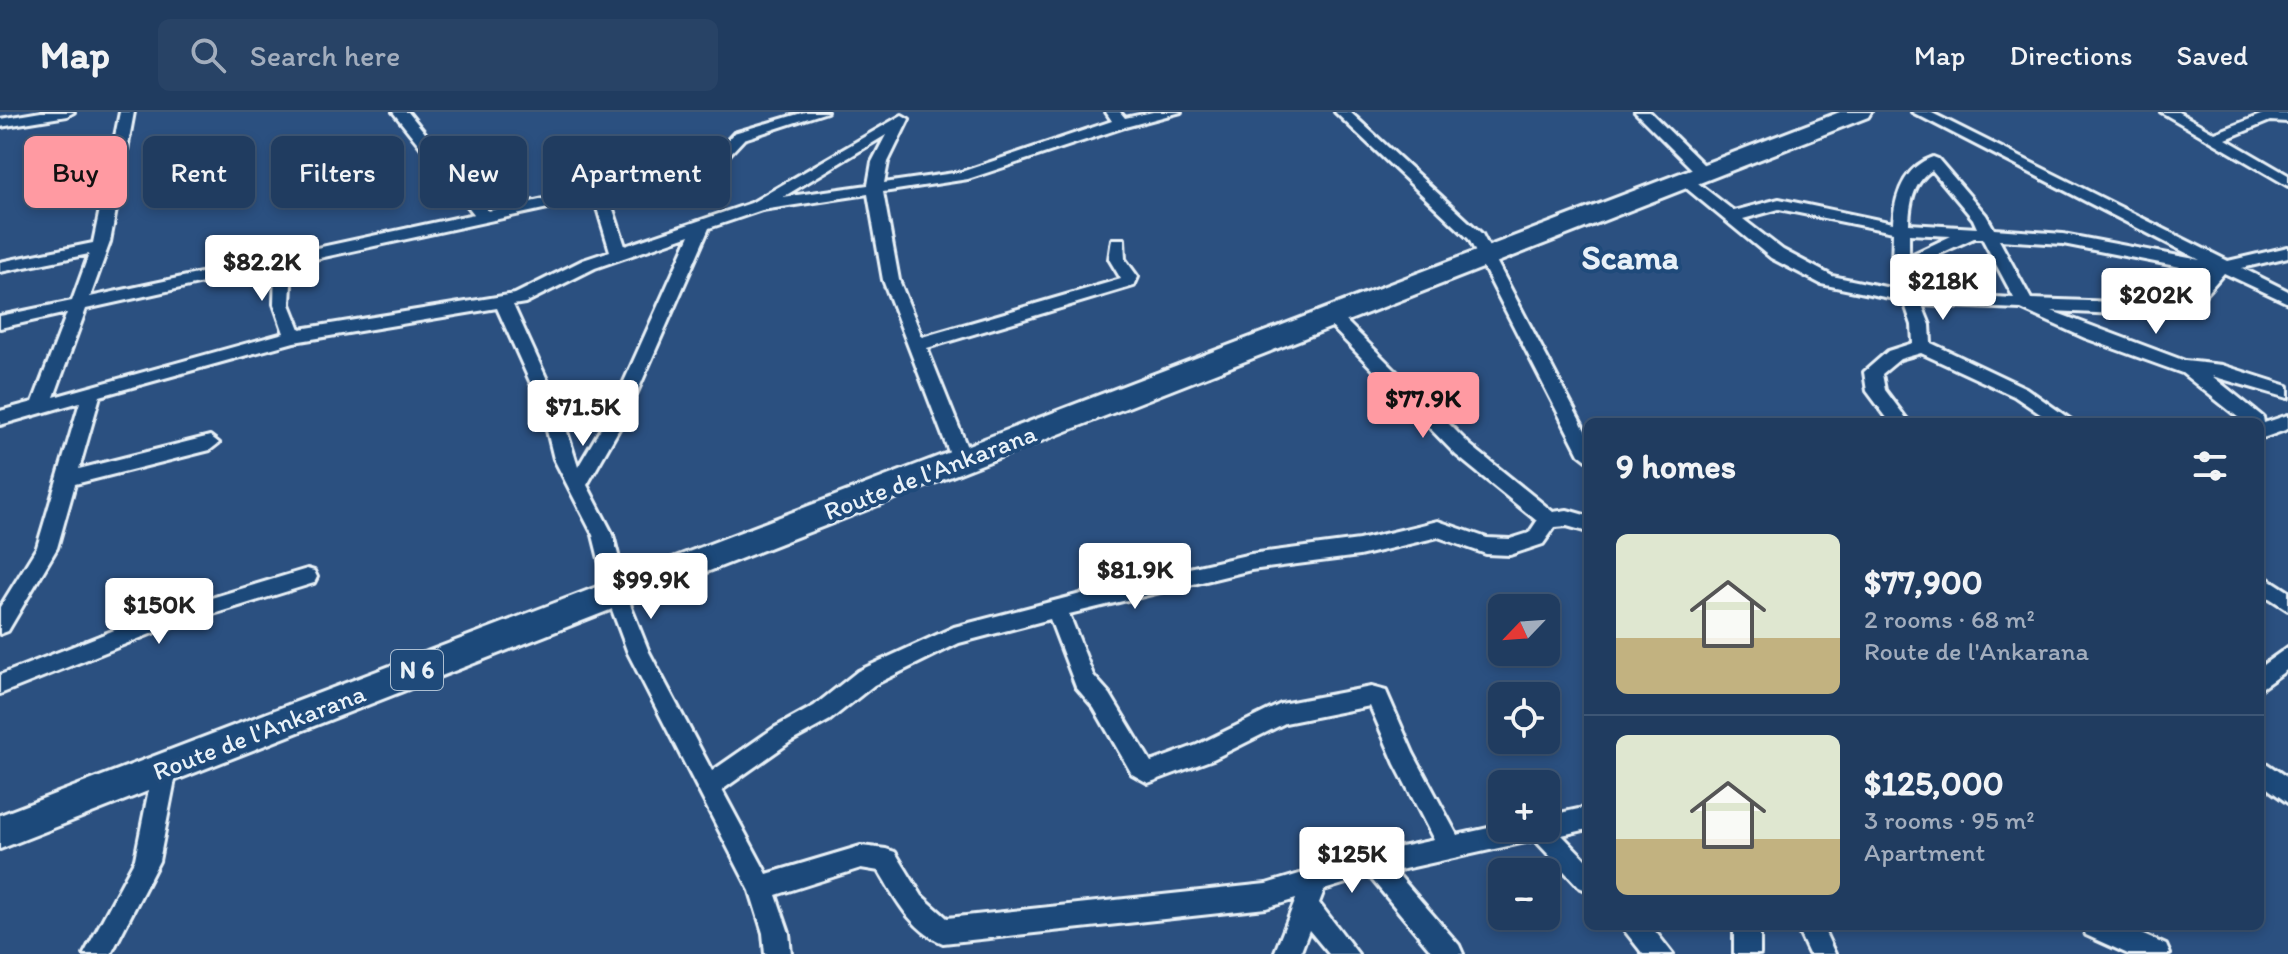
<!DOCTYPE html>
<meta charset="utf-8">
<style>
body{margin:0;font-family:Itim,sans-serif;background:#284366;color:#f1f3f6;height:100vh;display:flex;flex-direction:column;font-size:30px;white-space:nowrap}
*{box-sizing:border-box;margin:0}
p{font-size:26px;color:#a2adbd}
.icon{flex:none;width:44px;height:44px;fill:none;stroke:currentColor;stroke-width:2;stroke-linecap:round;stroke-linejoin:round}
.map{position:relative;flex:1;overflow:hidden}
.drawer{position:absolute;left:1584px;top:306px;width:680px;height:512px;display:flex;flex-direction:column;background:#203c60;border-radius:12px;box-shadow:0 4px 12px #0003,0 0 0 2px #3d5675}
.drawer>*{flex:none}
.banner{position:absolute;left:24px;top:24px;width:760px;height:72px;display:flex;gap:16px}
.needle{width:52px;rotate:245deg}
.buttons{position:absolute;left:1488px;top:482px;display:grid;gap:16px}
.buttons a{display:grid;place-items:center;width:72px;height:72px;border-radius:12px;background:#203c60;box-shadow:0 4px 12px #0003,0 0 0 2px #3d5675;font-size:40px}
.price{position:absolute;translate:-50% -68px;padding:0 18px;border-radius:8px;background:#fff;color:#222;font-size:26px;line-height:52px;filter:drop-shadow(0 2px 4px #0008)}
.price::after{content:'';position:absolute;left:50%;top:48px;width:24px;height:18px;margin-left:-12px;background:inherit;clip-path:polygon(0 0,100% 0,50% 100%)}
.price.selected{background:#ff9aa2;color:#111}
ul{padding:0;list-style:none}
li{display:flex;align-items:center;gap:24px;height:200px;padding:0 32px}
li+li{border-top:2px solid #3d5675}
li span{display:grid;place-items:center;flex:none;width:224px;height:160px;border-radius:12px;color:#555}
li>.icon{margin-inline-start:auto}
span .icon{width:96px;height:96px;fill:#fffc;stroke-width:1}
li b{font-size:34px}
h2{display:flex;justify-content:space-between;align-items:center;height:96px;padding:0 32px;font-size:34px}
.pill{padding:0 28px;border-radius:12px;background:#203c60;box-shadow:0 4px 12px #0003,0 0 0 2px #3d5675;font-size:28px;line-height:72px}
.pill.selected{background:#ff9aa2;color:#111}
header{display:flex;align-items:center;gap:48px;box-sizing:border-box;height:112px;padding:0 40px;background:#203c60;border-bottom:2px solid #3d5675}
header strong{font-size:38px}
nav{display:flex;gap:44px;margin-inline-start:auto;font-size:28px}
.search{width:560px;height:72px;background:#284366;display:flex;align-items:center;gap:20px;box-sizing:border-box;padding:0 28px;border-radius:12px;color:#a2adbd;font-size:30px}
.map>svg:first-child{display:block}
</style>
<header>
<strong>Map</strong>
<div class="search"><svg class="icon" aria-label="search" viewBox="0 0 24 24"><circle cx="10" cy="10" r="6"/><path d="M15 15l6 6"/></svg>Search here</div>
<nav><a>Map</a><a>Directions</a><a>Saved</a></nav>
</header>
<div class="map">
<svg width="2288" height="842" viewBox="0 0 2288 842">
<rect width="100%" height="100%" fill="#2b5080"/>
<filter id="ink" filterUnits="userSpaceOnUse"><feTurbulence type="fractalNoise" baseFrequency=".0125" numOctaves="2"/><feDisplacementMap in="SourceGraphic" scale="16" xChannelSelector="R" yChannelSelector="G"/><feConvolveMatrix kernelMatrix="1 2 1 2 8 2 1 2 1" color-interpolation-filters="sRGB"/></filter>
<g filter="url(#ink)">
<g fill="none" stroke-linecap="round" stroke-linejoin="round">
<!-- minor casing -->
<g stroke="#e8f1f8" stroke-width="6">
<g id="minor">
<polygon points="41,0 74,0 67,4 0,15 0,7"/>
<path d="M 120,0 L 134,0 L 110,130 L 90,185 L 474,102 L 393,0 L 408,0 L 488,99 L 591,77 L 594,74 L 719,37 L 734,21 L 805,0 L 827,0 L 744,27 L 729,43 L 607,79 L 625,134 L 751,91 L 902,3 L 909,7 L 888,50 L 884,71 L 961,60 L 1112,9 L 1106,0 L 1120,0 L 1125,6 L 1153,0 L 1181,0 L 1125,15 L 968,67 L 883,80 L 899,168 L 922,225 L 1121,167 L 1109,147 L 1112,127 L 1124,127 L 1125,147 L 1138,165 L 1134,174 L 927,236 L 972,348 L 962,355 L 952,348 L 883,168 L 868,82 L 762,98 L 709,116 L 628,301 L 587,373 L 613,423 L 631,495 L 649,540 L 712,659 L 774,616 L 814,594 L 858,559 L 954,515 L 1127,470 L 1251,442 L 1359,428 L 1438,409 L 1487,426 L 1510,427 L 1529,421 L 1537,409 L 1456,343 L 1326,209 L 1323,205 L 1326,201 L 1338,201 L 1470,333 L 1553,400 L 1567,398 L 1588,404 L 1588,420 L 1567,414 L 1555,415 L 1543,432 L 1510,443 L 1486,442 L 1438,425 L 1359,444 L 1251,458 L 1069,502 L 1093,563 L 1110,582 L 1151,650 L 1197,633 L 1281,592 L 1371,575 L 1386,579 L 1413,641 L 1457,723 L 1502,713 L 1502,716 L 1546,716 L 1546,704 L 1588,695 L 1588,717 L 1562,723 L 1588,750 L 1588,779 L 1579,775 L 1535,728 L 1395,759 L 1459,833 L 1463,842 L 1434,842 L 1369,764 L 1324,778 L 1319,791 L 1358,842 L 1329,842 L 1309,818 L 1300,842 L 1274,842 L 1296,787 L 1266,796 L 943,831 C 912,819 895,786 879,759 L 861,756 L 776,783 L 789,821 L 791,842 L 765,842 L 763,821 L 750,779 L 628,541 L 611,495 L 593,423 L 554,347 L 541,294 L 497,196 L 294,230 L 100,284 L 79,357 L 210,324 L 219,331 L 210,338 L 75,372 L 57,436 L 8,519 L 0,522 L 0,495 L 37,435 L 80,290 L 0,313 L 0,299 L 33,290 L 67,201 L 0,216 L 0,204 L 72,189 L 89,142 L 0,160 L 0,150 L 93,131 ZM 886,23 L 872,50 L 868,73 L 783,85 ZM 594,86 L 610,139 L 583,148 L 515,182 L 300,217 L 290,192 L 292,152 ZM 690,123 L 610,301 L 578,355 L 559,294 L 513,193 L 525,191 L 595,156 ZM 275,155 L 274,192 L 284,221 L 54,285 L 86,197 ZM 1050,507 L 1076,575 L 1094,596 L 1132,662 L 1148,671 L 1213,647 L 1285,611 L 1370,594 L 1395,652 L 1434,728 L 1363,743 L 1266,772 L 947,806 L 922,784 L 895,740 L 886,737 L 861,734 L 767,762 L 722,678 L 790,630 L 830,608 L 874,573 L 959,531 Z"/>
<polygon points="1335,0 1350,0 1482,122 1588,324 1588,349 1579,342 1469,127"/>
<polygon points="1635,0 1650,0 1709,58 1709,64 1699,64"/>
<path d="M 1912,0 L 1930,0 L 2228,149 L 2288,135 L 2288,145 L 2242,156 L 2288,179 L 2288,191 L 2224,161 L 2202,186 L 2196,187 L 2146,189 L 2118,202 L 2052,199 L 2185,249 L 2222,253 L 2288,274 L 2288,286 L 2212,264 L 2263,305 L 2264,311 L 2288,303 L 2288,317 L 2260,327 L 2260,310 L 2244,310 L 2182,261 L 2085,226 L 2021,197 L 1922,193 L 1930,213 L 1931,231 L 2026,276 L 2074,310 L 2052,310 L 2014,284 L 1921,241 L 1900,247 L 1882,262 L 1885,278 L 1909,310 L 1890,310 L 1867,279 L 1864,260 L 1888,239 L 1913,231 L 1912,213 L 1904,189 L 1821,172 L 1771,146 L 1680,71 L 1680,65 L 1690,65 L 1734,99 L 1779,87 L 1893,111 C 1895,83 1904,55 1933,45 L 1938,47 L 1986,103 L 1994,117 L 2063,122 L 2200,148 ZM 1932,58 L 1973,107 L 1977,116 L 1909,112 C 1910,91 1913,71 1932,58 ZM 1779,97 L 1893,120 L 1892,154 L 1900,178 L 1832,164 L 1783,138 L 1743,107 ZM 1909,122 L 1951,124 L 1909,144 ZM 1974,126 L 1982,126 L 2014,186 L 1918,181 L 1909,156 ZM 1999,128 L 2063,132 L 2206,160 L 2191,177 L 2143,179 L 2116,190 L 2031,187 Z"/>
<polygon points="2161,0 2178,0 2215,21 2263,2 2288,2 2288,10 2270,9 2226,27 2288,63 2288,74"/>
<polygon points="307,457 314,459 317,465 314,471 158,519 0,582 0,563 145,506"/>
<polygon points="2260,461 2288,479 2288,498 2260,480"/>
<polygon points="2288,535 2288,557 2260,577 2260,555"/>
<polygon points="165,647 173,650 177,657 159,749 111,842 84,842 135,747 153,657 157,650"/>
<polygon points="2260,647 2288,666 2288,691 2260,671"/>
<polygon points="1621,814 1651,814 1673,842 1643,842"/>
<rect x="1734" y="814" width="26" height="28"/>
<polygon points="1796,814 1822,814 1835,842 1809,842"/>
<polygon points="2082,814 2123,814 2166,833 2170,842 2128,842 2086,823"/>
</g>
</g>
<!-- primary casing -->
<g stroke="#e8f1f8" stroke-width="6">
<polygon id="primary" points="1840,0 1871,0 1868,5 0,737 0,703"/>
</g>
<!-- minor -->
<use href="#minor" fill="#1f4a7a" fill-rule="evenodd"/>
<!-- primary -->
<use href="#primary" fill="#1f4a7a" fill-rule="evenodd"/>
</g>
</g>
<g text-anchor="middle" stroke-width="8" stroke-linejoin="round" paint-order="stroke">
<!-- shield labels -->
<rect fill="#1f4a7a" stroke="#acbfd2" stroke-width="2" x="391" y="538" width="52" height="40" rx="6"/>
<g font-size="24" font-weight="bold" fill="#e8f1f8">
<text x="417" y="566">N 6</text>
</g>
<!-- street labels -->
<g font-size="26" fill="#e8f1f8" stroke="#1f4a7a">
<text transform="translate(930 360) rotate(-21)" y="9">Route de l'Ankarana</text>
<text transform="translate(259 620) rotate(-21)" y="9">Route de l'Ankarana</text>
</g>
<!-- district labels -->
<g font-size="34" font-weight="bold" fill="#e8f1f8" stroke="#1f4a7a">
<text x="1630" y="157">Scama</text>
</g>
</g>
</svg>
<div class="buttons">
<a><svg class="needle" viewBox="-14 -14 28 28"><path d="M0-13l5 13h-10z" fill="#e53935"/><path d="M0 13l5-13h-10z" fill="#a2adbd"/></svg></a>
<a><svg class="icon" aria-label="locate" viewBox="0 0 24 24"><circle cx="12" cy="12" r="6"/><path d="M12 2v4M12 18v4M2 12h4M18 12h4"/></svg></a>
<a>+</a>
<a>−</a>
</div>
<b class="price" style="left:262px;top:191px">$82.2K</b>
<b class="price" style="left:1943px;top:210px">$218K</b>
<b class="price" style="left:2156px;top:224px">$202K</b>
<b class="price selected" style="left:1423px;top:328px">$77.9K</b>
<b class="price" style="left:583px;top:336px">$71.5K</b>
<b class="price" style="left:1135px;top:499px">$81.9K</b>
<b class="price" style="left:651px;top:509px">$99.9K</b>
<b class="price" style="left:159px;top:534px">$150K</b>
<b class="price" style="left:1352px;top:783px">$125K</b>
<div class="banner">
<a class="pill selected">Buy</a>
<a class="pill">Rent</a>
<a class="pill">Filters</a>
<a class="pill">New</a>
<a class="pill">Apartment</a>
</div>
<section class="drawer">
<h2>9 homes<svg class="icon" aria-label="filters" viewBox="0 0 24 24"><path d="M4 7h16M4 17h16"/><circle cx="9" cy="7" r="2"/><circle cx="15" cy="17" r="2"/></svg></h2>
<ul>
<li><span style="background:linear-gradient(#dfe7d0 65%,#c2b280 0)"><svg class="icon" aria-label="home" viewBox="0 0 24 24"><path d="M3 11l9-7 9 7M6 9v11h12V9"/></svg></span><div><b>$77,900</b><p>2 rooms · 68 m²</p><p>Route de l'Ankarana</p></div></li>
<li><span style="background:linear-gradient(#dfe7d0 65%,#c2b280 0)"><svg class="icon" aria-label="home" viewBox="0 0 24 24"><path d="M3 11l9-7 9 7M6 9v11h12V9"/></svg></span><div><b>$125,000</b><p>3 rooms · 95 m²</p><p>Apartment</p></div></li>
</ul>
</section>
</div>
